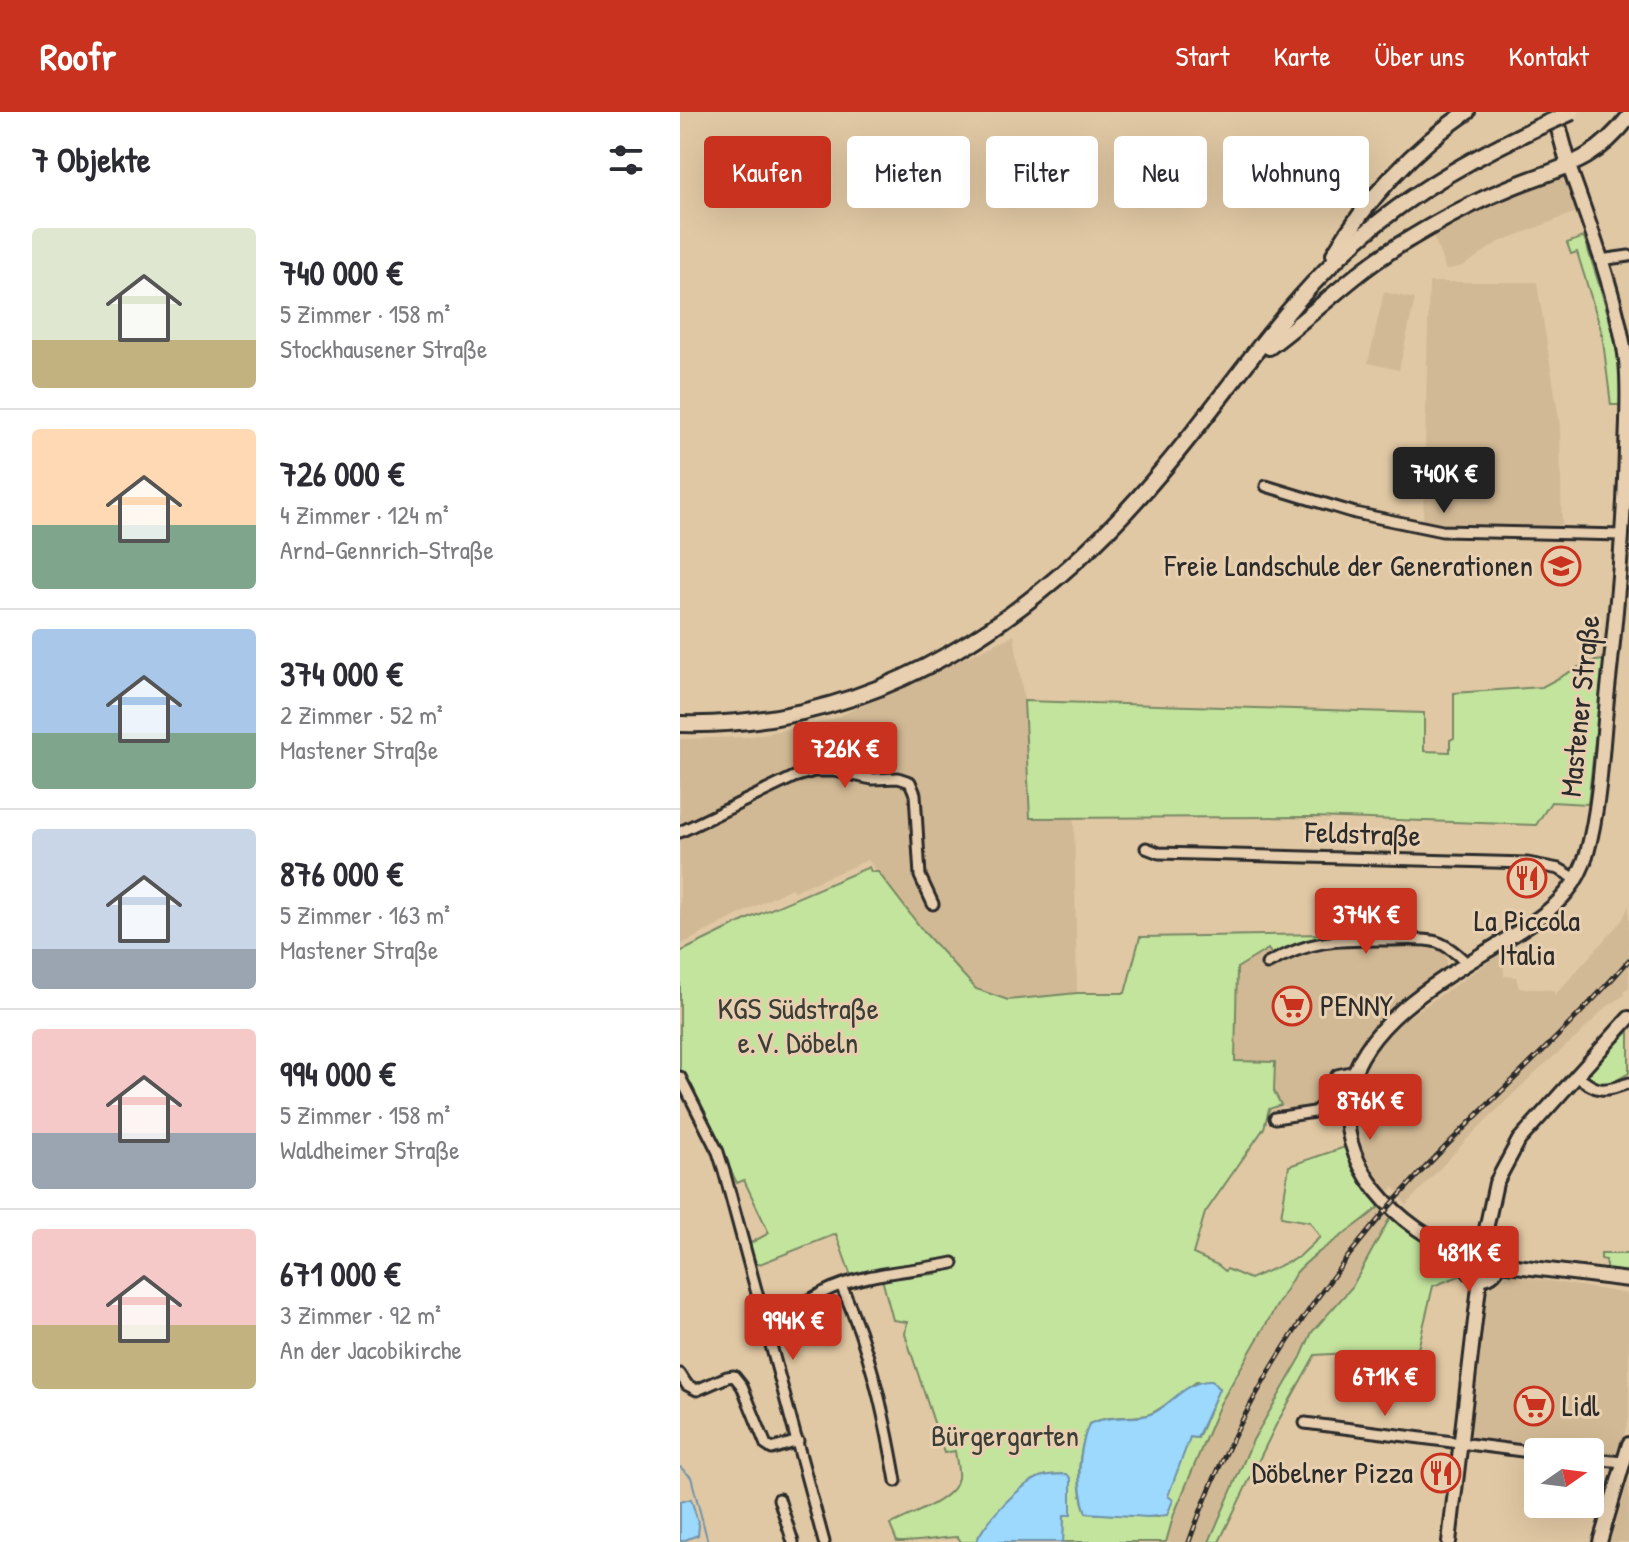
<!DOCTYPE html>
<html lang="de">
<meta charset="utf-8">
<style>
body{margin:0;font-family:"Patrick Hand",sans-serif;background:#f7f7f7;color:#2b2b33;height:100vh;display:flex;flex-direction:column;font-size:30px;white-space:nowrap}
*{box-sizing:border-box;margin:0}
p{font-size:26px;color:#7c7c81}
.icon{flex:none;width:44px;height:44px;fill:none;stroke:currentColor;stroke-width:2;stroke-linecap:round;stroke-linejoin:round}
.map{position:relative;flex:1;overflow:hidden}
.details{display:flex;flex-direction:column;background:#fff;width:680px}
.details>*{flex:none}
.top-card{position:absolute;left:24px;top:24px;width:760px;height:72px;display:flex;gap:16px}
.needle{width:52px;rotate:76deg}
.tools{position:absolute;left:844px;top:1326px;display:grid;gap:16px}
.tools a{display:grid;place-items:center;width:80px;height:80px;border-radius:8px;background:#fff;box-shadow:0 8px 32px #0002;font-size:40px}
.price{position:absolute;translate:-50% -68px;padding:0 18px;border-radius:8px;background:#c8321e;color:#fff;font-size:26px;line-height:52px;filter:drop-shadow(0 2px 4px #0008)}
.price::after{content:'';position:absolute;left:50%;top:48px;width:24px;height:18px;margin-left:-12px;background:inherit;clip-path:polygon(0 0,100% 0,50% 100%)}
.price.current{background:#222;color:#fff}
ul{padding:0;list-style:none}
li{display:flex;align-items:center;gap:24px;height:200px;padding:0 32px}
li+li{border-top:2px solid #e1e1e2}
li span{display:grid;place-items:center;flex:none;width:224px;height:160px;border-radius:8px;color:#555}
li>.icon{margin-inline-start:auto}
span .icon{width:96px;height:96px;fill:#fffc;stroke-width:1}
li b{font-size:34px}
h2{display:flex;justify-content:space-between;align-items:center;height:96px;padding:0 32px;font-size:34px}
.pill{padding:0 28px;border-radius:8px;background:#fff;box-shadow:0 8px 32px #0002;font-size:28px;line-height:72px}
.pill.current{background:#c8321e;color:#fff}
header{display:flex;align-items:center;gap:48px;box-sizing:border-box;height:112px;padding:0 40px;background:#c8321e;color:#fff}
header strong{font-size:38px}
nav{display:flex;gap:44px;margin-inline-start:auto;font-size:28px}
main{display:flex;flex:1;min-height:0}
.map>svg:first-child{display:block}
</style>
<header>
<strong>Roofr</strong>
<nav><a>Start</a><a>Karte</a><a>Über uns</a><a>Kontakt</a></nav>
</header>
<main>
<section class="details">
<h2>7 Objekte<svg class="icon" aria-label="filters" viewBox="0 0 24 24"><path d="M4 7h16M4 17h16"/><circle cx="9" cy="7" r="2"/><circle cx="15" cy="17" r="2"/></svg></h2>
<ul>
<li><span style="background:linear-gradient(#dfe7d0 70%,#c2b280 0)"><svg class="icon" aria-label="home" viewBox="0 0 24 24"><path d="M3 11l9-7 9 7M6 9v11h12V9"/></svg></span><div><b>740 000 €</b><p>5 Zimmer · 158 m²</p><p>Stockhausener Straße</p></div></li>
<li><span style="background:linear-gradient(#ffd9b3 60%,#7fa58c 0)"><svg class="icon" aria-label="home" viewBox="0 0 24 24"><path d="M3 11l9-7 9 7M6 9v11h12V9"/></svg></span><div><b>726 000 €</b><p>4 Zimmer · 124 m²</p><p>Arnd-Gennrich-Straße</p></div></li>
<li><span style="background:linear-gradient(#a9c7e8 65%,#7fa58c 0)"><svg class="icon" aria-label="home" viewBox="0 0 24 24"><path d="M3 11l9-7 9 7M6 9v11h12V9"/></svg></span><div><b>374 000 €</b><p>2 Zimmer · 52 m²</p><p>Mastener Straße</p></div></li>
<li><span style="background:linear-gradient(#c9d6e8 75%,#9aa5b1 0)"><svg class="icon" aria-label="home" viewBox="0 0 24 24"><path d="M3 11l9-7 9 7M6 9v11h12V9"/></svg></span><div><b>876 000 €</b><p>5 Zimmer · 163 m²</p><p>Mastener Straße</p></div></li>
<li><span style="background:linear-gradient(#f6c9c9 65%,#9aa5b1 0)"><svg class="icon" aria-label="home" viewBox="0 0 24 24"><path d="M3 11l9-7 9 7M6 9v11h12V9"/></svg></span><div><b>994 000 €</b><p>5 Zimmer · 158 m²</p><p>Waldheimer Straße</p></div></li>
<li><span style="background:linear-gradient(#f6c9c9 60%,#c2b280 0)"><svg class="icon" aria-label="home" viewBox="0 0 24 24"><path d="M3 11l9-7 9 7M6 9v11h12V9"/></svg></span><div><b>671 000 €</b><p>3 Zimmer · 92 m²</p><p>An der Jacobikirche</p></div></li>
</ul>
</section>
<div class="map">
<svg width="949" height="1430" viewBox="0 0 949 1430">
<rect width="100%" height="100%" fill="#e1c8a4"/>
<filter id="ink" filterUnits="userSpaceOnUse"><feTurbulence type="fractalNoise" baseFrequency=".0125" numOctaves="2"/><feDisplacementMap in="SourceGraphic" scale="16" xChannelSelector="R" yChannelSelector="G"/><feConvolveMatrix kernelMatrix="1 2 1 2 8 2 1 2 1" color-interpolation-filters="sRGB"/></filter>
<g filter="url(#ink)">
<!-- built -->
<g fill="#d2b995">
<polygon points="882,66 899,99 817,131 783,154 766,158 751,118 827,81"/>
<polygon points="749,170 857,170 880,313 882,422 743,410"/>
<polygon points="704,180 735,187 719,258 688,251"/>
<polygon points="334,523 344,589 350,706 394,704 397,881 328,888 296,877 244,820 188,748 114,779 111,776 0,833 0,627 67,625 149,609"/>
<polygon points="949,793 949,875 944,879 945,883 925,896 898,924 858,958 791,1023 726,1093 714,1075 706,1082 684,1048 676,1027 673,1000 677,971 700,930 711,917 823,840 824,864 836,865 839,876 873,878 875,883 943,807"/>
<polygon points="672,833 755,835 765,843 767,849 764,856 718,892 681,931 672,948 657,961 642,990 633,998 616,1000 601,993 594,979 555,950 557,856 588,836 597,850 636,837"/>
<polygon points="701,1093 711,1104 672,1175 632,1220 541,1401 529,1430 486,1430 494,1402 540,1292 615,1162 631,1144 685,1108"/>
<polygon points="832,1163 949,1182 949,1306 939,1340 936,1342 791,1326 806,1181 809,1174 822,1165"/>
<polygon points="949,1368 949,1430 930,1430"/>
</g>
<!-- green -->
<g fill="#c3e49d" stroke="#778864" stroke-width="2" fill-rule="evenodd">
<path d="M 904,125 C 921,181 943,235 941,293 L 931,293 L 922,221 L 897,140 L 891,142 L 887,131 Z"/>
<polygon points="924,548 908,692 871,690 856,713 634,705 350,706 344,589 744,601 744,639 770,640 770,628 774,626 774,581 862,575 908,550"/>
<path d="M 189,755 L 191,760 L 198,760 L 244,820 L 296,877 L 328,888 L 397,881 L 445,881 L 460,825 L 648,822 L 592,843 L 588,837 L 557,856 L 555,949 L 595,950 L 594,979 L 601,993 L 589,997 L 584,1016 L 525,1101 L 513,1142 L 538,1153 L 545,1159 L 547,1157 L 570,1167 L 619,1145 L 640,1125 L 630,1110 L 601,1105 L 609,1054 L 668,1034 L 683,1070 L 701,1093 C 674,1119 640,1134 615,1162 L 540,1292 L 494,1402 L 486,1430 L 383,1430 L 384,1402 L 390,1403 L 391,1368 L 386,1362 C 378,1363 369,1362 360,1365 C 340,1373 305,1410 296,1430 L 281,1430 L 278,1425 C 257,1426 238,1430 217,1430 L 210,1413 C 227,1403 274,1389 278,1366 C 279,1358 276,1347 275,1339 L 264,1341 L 225,1222 L 227,1210 L 213,1208 L 202,1167 L 256,1162 L 250,1153 L 204,1155 L 171,1164 L 156,1122 L 77,1153 L 69,1132 L 89,1121 L 64,1068 L 57,1071 L 0,957 L 0,840 L 70,806 ZM 516,1270 L 539,1276 L 518,1326 L 510,1325 L 479,1405 L 406,1401 C 395,1372 398,1340 409,1312 C 429,1302 447,1307 467,1303 C 478,1301 505,1278 516,1270 Z"/>
<polygon points="949,919 949,961 928,973 911,969 908,963 911,957"/>
<polygon points="711,1104 775,1149 782,1163 753,1174 738,1237 635,1243 596,1313 539,1430 529,1430 573,1328 621,1245 632,1220 672,1175"/>
<circle cx="803" cy="1149" r="11"/>
<polygon points="921,1142 949,1142 949,1160 926,1159 926,1148 921,1147"/>
</g>
<!-- water -->
<g fill="#9dd8fd" stroke="#6f93a9" stroke-width="2">
<path d="M 532,1269 L 539,1277 L 517,1326 L 510,1325 L 488,1384 L 493,1388 L 487,1403 L 468,1405 L 406,1401 C 396,1372 398,1340 409,1312 C 431,1301 460,1310 477,1299 C 495,1287 509,1268 532,1269 Z"/>
<path d="M 387,1362 L 391,1367 L 391,1403 L 384,1403 L 383,1430 L 296,1430 C 306,1408 338,1374 360,1365 C 369,1362 378,1363 387,1362 Z"/>
<polygon points="11,1387 19,1413 18,1423 0,1430 0,1390"/>
</g>
<g fill="none" stroke-linecap="round" stroke-linejoin="round">
<!-- stream -->
<polyline stroke="#6f93a9" stroke-width="2" points="0,1355 11,1365 28,1430"/>
<!-- street casing -->
<g stroke="#2b2b2b" stroke-width="15">
<g id="street">
<polyline points="920,148 949,144"/>
<polyline points="586,374 675,401 762,419 943,423"/>
<polyline points="0,720 114,665 134,659 154,659 192,667 218,666 230,670 235,682 240,764 253,792"/>
<polyline points="466,736 479,741 848,751 879,757 896,767"/>
<path d="M 587,852 C 633,827 656,828 707,828 C 723,828 742,826 757,830 C 769,834 779,844 788,852"/>
<path d="M 896,963 C 917,981 923,980 949,971"/>
<polyline points="0,965 38,1040 44,1059 144,1430"/>
<polyline points="595,1006 634,1000 644,992 657,963 675,959"/>
<path d="M 161,1173 C 190,1237 204,1300 216,1369"/>
<path d="M 88,1221 C 97,1218 99,1211 106,1204 C 117,1194 131,1187 144,1180 C 185,1160 229,1160 273,1151"/>
<polyline points="0,1262 7,1273 17,1278 47,1265 54,1264 62,1274 86,1333 92,1337 118,1329"/>
<polyline points="625,1311 858,1341"/>
<polyline points="910,1347 944,1350"/>
<polyline points="99,1387 113,1430"/>
</g>
</g>
<!-- secondary casing -->
<g stroke="#2b2b2b" stroke-width="18">
<g id="secondary">
<polyline points="803,1131 816,1071 839,1028 949,906"/>
<circle cx="802" cy="1149" r="17"/>
<path d="M 786,1142 C 719,1118 652,1052 670,975 C 685,908 767,864 822,830 C 844,816 870,801 887,780 C 896,769 903,755 907,741 C 921,689 922,631 928,577 C 937,497 944,418 946,337 C 947,308 949,277 946,248 C 937,185 910,114 889,54"/>
<polyline points="820,1152 949,1168"/>
<polyline points="769,1430 800,1166"/>
<polyline points="920,1430 949,1332"/>
</g>
</g>
<!-- primary casing -->
<g stroke="#2b2b2b" stroke-width="20">
<g id="primary">
<polyline points="879,17 889,54"/>
<path d="M 654,142 C 686,88 735,35 787,0"/>
<path d="M 589,235 C 637,200 678,156 731,126 C 761,108 792,91 824,78 C 879,54 909,56 949,5"/>
<path d="M 0,612 C 200,617 362,503 485,355 C 540,290 587,218 646,158 C 705,96 779,52 856,16"/>
</g>
</g>
<!-- street -->
<use href="#street" stroke="#e7cfaf" stroke-width="9"/>
<!-- secondary -->
<use href="#secondary" stroke="#e7cfaf" stroke-width="12"/>
<!-- primary -->
<use href="#primary" stroke="#e7cfaf" stroke-width="14"/>
<!-- rail casing -->
<g stroke="#2b2b2b" stroke-width="5">
<path id="rail" d="M 509,1430 C 558,1292 640,1167 740,1061 C 808,989 884,923 949,848"/>
</g>
<!-- rail -->
<use href="#rail" stroke="#e7cfaf" stroke-width="2" stroke-dasharray="6" stroke-linecap="butt"/>
<!-- primary-bridge casing -->
<g stroke="#2b2b2b" stroke-width="20" stroke-linecap="butt">
<polyline id="primary-bridge" points="856,16 892,0"/>
</g>
<!-- primary-bridge -->
<use href="#primary-bridge" stroke="#e7cfaf" stroke-width="14"/>
</g>
</g>
<!-- icons -->
<defs>
<g id="school-ring" transform="scale(2)"><circle r="9.5" fill="#e7cfaf" stroke="#c8321e" stroke-width="1.5"/><path d="M0-5L7-2L0 1L-7-2ZM-4 1L0 2.5L4 1V4Q0 6-4 4Z" fill="#c8321e"/></g>
<g id="restaurant-ring" transform="scale(2)"><circle r="9.5" fill="#e7cfaf" stroke="#c8321e" stroke-width="1.5"/><path d="M-5-6h1v4h1v-4h1v4h1v-4h1v5L-1.5 .5V6h-2V.5L-5-1ZM5-6V6H3V1.5H1.5Q1.5-4 5-6Z" fill="#c8321e"/></g>
<g id="supermarket-ring" transform="scale(2)"><circle r="9.5" fill="#e7cfaf" stroke="#c8321e" stroke-width="1.5"/><path d="M-6-5.5h2.5l.6 2H6L4.5 2H-2.5L-4.4-4H-6ZM-1.5 3.2a1.3 1.3 0 1 0 .1 0ZM3 3.2a1.3 1.3 0 1 0 .1 0Z" fill="#c8321e"/></g>
</defs>
<g fill-rule="evenodd">
<use href="#school-ring" x="881" y="454"/>
<use href="#restaurant-ring" x="847" y="766"/>
<use href="#supermarket-ring" x="612" y="894"/>
<use href="#supermarket-ring" x="854" y="1294"/>
<use href="#restaurant-ring" x="761" y="1361"/>
</g>
<g text-anchor="middle" stroke-width="6" stroke-linejoin="round" paint-order="stroke">
<!-- poi labels -->
<g font-size="30" fill="#2b2b2b" stroke="#e7cfaf" text-anchor="end">
<text x="853" y="464">Freie Landschule der Generationen</text>
<text x="847" y="819" text-anchor="middle">La Piccola<tspan x="847" dy="34">Italia</tspan></text>
<text x="640" y="904" text-anchor="start">PENNY</text>
<text x="882" y="1304" text-anchor="start">Lidl</text>
<text x="733" y="1371">Döbelner Pizza</text>
</g>
<!-- street labels -->
<g font-size="30" fill="#2b2b2b" stroke="#e7cfaf">
<text transform="translate(900 594) rotate(-84)" y="10">Mastener Straße</text>
<text transform="translate(683 722) rotate(2)" y="10">Feldstraße</text>
</g>
<!-- park labels -->
<g font-size="30" fill="#3a3e36" stroke="#e7cfaf">
<text x="118" y="907">KGS Südstraße<tspan x="118" dy="34">e.V. Döbeln</tspan></text>
<text x="325" y="1334">Bürgergarten</text>
</g>
</g>
</svg>
<div class="tools">
<a><svg class="needle" viewBox="-14 -14 28 28"><path d="M0-13l5 13h-10z" fill="#e53935"/><path d="M0 13l5-13h-10z" fill="#7c7c81"/></svg></a>
</div>
<b class="price current" style="left:764px;top:403px">740K €</b>
<b class="price" style="left:165px;top:678px">726K €</b>
<b class="price" style="left:686px;top:844px">374K €</b>
<b class="price" style="left:690px;top:1030px">876K €</b>
<b class="price" style="left:789px;top:1182px">481K €</b>
<b class="price" style="left:113px;top:1250px">994K €</b>
<b class="price" style="left:705px;top:1306px">671K €</b>
<div class="top-card">
<a class="pill current">Kaufen</a>
<a class="pill">Mieten</a>
<a class="pill">Filter</a>
<a class="pill">Neu</a>
<a class="pill">Wohnung</a>
</div>
</div>
</main>
